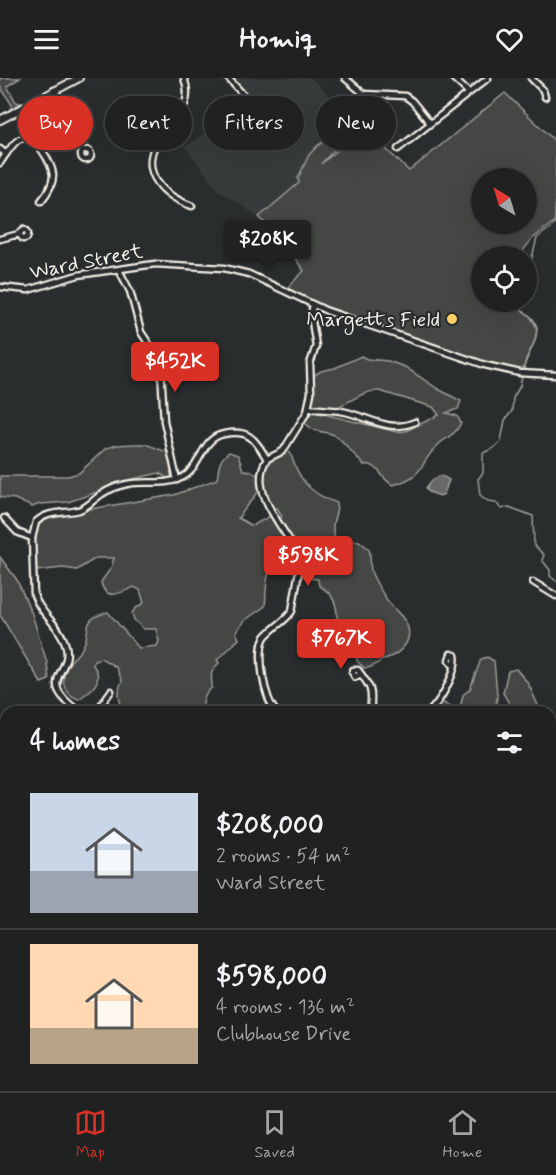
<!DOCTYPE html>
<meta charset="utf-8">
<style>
body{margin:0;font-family:Mynerve,sans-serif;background:#282a2a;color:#f1f3f6;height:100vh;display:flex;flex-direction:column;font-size:22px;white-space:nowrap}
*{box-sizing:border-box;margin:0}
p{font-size:20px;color:#a2a4a5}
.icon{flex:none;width:33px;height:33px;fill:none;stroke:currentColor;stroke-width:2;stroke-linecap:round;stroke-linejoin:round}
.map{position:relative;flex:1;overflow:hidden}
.panel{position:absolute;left:0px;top:628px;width:556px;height:386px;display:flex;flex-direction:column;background:#202222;border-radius:18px 18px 0 0;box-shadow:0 6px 24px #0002,0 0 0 2px #3d3f40}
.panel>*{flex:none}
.top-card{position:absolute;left:18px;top:18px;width:520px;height:54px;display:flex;gap:12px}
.needle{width:39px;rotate:322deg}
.fabs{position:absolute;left:471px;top:90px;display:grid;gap:12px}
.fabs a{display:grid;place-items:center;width:66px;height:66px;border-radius:50%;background:#202222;box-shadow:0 6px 24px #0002,0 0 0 2px #3d3f40;font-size:30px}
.price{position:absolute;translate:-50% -51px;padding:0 14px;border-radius:6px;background:#d93025;color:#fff;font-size:20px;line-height:39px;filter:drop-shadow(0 2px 3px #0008)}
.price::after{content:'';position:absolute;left:50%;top:36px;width:18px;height:14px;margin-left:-9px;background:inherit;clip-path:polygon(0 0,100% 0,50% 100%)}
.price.active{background:#222;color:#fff}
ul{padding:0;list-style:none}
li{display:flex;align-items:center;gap:18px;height:150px;padding:0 30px}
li+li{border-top:2px solid #3d3f40}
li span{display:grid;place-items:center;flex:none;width:168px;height:120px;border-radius:0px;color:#555}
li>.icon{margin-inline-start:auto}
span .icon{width:72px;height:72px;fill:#fffc;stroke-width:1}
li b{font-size:26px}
h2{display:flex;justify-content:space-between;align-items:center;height:72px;padding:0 30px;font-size:26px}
.tag{padding:0 21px;border-radius:27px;background:#202222;box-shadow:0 6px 24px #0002,0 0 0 2px #3d3f40;font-size:21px;line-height:54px}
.tag.active{background:#d93025;color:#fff}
header{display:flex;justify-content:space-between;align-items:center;height:78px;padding:0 30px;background:#202222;font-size:27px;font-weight:700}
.menu{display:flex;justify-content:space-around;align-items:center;height:84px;border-top:2px solid #3d3f40;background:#202222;font-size:16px;color:#a2a4a5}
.menu a{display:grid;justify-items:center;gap:3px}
.menu .active{color:#d93025}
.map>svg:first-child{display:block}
</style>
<header><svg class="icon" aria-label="menu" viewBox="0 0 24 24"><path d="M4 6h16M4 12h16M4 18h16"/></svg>Homiq<svg class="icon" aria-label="heart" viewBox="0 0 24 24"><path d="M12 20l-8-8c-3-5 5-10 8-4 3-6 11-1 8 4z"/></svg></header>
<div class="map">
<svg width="556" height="1013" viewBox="0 0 556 1013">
<rect width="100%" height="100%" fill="#2a2d2e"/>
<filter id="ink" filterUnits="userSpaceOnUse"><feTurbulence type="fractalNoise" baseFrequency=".0167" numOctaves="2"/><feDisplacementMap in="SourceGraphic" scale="12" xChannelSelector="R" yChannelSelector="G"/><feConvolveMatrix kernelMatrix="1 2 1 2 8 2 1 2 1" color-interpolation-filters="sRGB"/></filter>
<g filter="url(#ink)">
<!-- built -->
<polygon fill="#373a3a" points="222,0 311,0 364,50 259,139 218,112 185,69 244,25"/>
<!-- green -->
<g fill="#444645" stroke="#9c9c96" stroke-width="1.5" fill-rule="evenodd">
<polygon points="0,0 20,0 7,8 16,24 20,25 11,31 12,27 0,8"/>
<path d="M 505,15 L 556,64 L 555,143 L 532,161 L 519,178 L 482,178 L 482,224 L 523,224 L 522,232 C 524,234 527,235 530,238 C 547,252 527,275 523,292 L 484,283 L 316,225 L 286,211 L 304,193 L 280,159 L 259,139 L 299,105 L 298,100 L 309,77 L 318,67 L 331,60 L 334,56 L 337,45 L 327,39 L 335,34 L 329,25 L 330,22 L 340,27 L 348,37 L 348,41 L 345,48 L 347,58 L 321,86 L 364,50 L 409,93 ZM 482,100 L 526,100 L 526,146 L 482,146 Z"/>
<path d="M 361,278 L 367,281 L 388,283 L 405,289 L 438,311 L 461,323 L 458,331 L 446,335 L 457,338 L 461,345 C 454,359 447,358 438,367 C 418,386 427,397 393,407 C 380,401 380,385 364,387 C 356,380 343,362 336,358 C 325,352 317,357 305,345 L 311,333 L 397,354 L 406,353 L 439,337 L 433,329 L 379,313 C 353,312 345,338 313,328 L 311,325 L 313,298 L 321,293 L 335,290 Z"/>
<polygon points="134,366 145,366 167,374 170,379 171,400 167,400 159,395 116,405 100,413 68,424 40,426 32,429 15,421 0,419 0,398 68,398 79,395 105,371 116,367"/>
<path d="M 286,373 L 290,374 C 298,400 309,416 337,425 C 338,437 328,449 336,461 L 359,463 L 369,471 C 372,480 368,489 373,498 C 378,508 385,521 393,529 C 397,534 402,538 405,543 C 416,562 400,576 385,581 C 377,584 373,591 364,590 L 357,583 L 355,563 L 340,552 L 341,547 L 337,544 C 338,529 334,515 319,508 L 318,501 L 307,500 L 308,494 L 302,490 L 301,478 L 280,440 L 282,438 L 277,430 L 274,431 C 267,420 255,392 269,382 C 275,378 281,377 286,373 Z"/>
<path d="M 229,374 L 238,377 L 243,392 L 252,393 L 258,398 L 259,413 L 238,440 L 252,448 L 272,437 L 292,471 L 284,484 C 263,486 267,512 265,528 L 244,543 L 236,554 L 239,561 L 217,582 L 219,585 C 208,596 212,595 212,609 L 204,619 L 202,634 L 123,634 C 120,623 116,614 122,603 L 116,589 L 101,580 L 94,582 L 93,587 C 105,603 92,612 79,621 C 60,615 60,597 71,583 C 74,579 78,576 81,572 C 94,554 77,542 108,534 L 139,570 L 157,568 L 159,563 L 156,551 L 144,551 L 134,542 L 132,535 L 136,530 L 144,525 L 140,512 L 134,509 C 121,515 105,524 101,504 L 111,490 L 114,480 L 96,480 L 77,492 L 63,490 L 36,493 L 35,461 L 38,446 L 49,438 L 174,417 L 217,401 C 219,390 218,382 229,374 Z"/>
<polygon points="0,479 17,502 32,536 47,585 49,602 41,605 0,537"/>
<polygon points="487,579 494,583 497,616 496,634 432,634 441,624 456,631 460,630 463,617 470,611 481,581"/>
<polygon points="516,591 528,605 541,634 514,634 503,615 508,593"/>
<polygon points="550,651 556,657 556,705 551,705"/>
</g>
<!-- water -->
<polygon fill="#676866" stroke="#9f9f9a" stroke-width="1.5" points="439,398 442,398 449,402 444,416 440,418 429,414 426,410 432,402"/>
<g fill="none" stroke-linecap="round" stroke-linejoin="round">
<!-- stream -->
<g stroke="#9f9f9a" stroke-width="1.5">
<polyline points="526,203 537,160 554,147 556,131"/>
<polyline points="523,224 522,232 530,238 537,249 535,263 526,281 520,308 513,320 512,333 505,342 501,363 494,370 483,375 483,395 478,401 480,417 488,423 496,424 501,431 509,429 533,438 534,467 544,477 542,482 550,492 550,498 556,503"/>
<polyline points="550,772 556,771"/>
<polyline points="81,1008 86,1013"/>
</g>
<!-- minor casing -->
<g stroke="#f4f1e8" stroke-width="9">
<g id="minor">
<path d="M 184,0 C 196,32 169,41 156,65 C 140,96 164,118 192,128"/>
<polyline points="228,0 248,22"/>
<polyline points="345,0 364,16 405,18 412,23 430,45"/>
<polyline points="453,0 468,14"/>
<polyline points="531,0 543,12 545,19"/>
<polyline points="54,12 68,36 72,61 83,73"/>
<polygon points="254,20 266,25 275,41 271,54 262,60 252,58 244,46 248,22"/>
<polyline points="130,44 158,62"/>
<path d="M 0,71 L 6,76 C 10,71 15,62 22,60 C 36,56 52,86 53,97 C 53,106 47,116 41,123"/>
<polyline points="398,71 488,0"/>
<circle cx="86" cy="77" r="5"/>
<polyline points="0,85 6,76"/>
<polyline points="0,161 19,156 24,151 27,153 28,156 27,160 23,161 19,156"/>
<polyline points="119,192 130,213 141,254 156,277 161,291 164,343 177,402"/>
<polyline points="0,209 28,212 78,197 155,186 224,190 249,196 327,233 485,287 520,295 556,297"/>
<path d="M 308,330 C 321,332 334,331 346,334 C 370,340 390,355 415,344"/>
<path d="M 267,381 C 247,411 283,449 297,474 L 300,487 L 292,533 C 285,544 273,549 265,559 C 256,573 264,624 277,634"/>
<polyline points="267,381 283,373 307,334 311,315 310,286 316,268 311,237 313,227"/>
<polyline points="4,440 17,454 32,460"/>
<polyline points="533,504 556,518"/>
<path d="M 361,596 L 355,599 L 352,594 L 353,592 L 358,592 C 371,609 373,612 370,634"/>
<path d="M 80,634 C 32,601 76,595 65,565 C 59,546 40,536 34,517 L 32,460 L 36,444 C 49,432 64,436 79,432 C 88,429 94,421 102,416 C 109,411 118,408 127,406 C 145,402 164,408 181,400 C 202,391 200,360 224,356 C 250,351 255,362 267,381"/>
<polyline points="96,634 111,613"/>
<path d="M 429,634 C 440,624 458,593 455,577 L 451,576 L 449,582 L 454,588"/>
<polyline points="550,730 556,732"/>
<polyline points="0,798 6,795"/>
<polyline points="0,863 6,860"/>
<polyline points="0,896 6,893"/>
<polyline points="0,963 6,958"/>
<polyline points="264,1008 264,1013"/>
<polyline points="517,1008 517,1013"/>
<polyline points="521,1008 521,1013"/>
</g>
</g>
<!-- major casing -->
<g stroke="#f4f1e8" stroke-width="10">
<g id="major">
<polyline points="0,42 79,0"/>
<polyline points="0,971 6,981"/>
<polyline points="17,1008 19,1013"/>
</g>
</g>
<!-- minor -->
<use href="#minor" stroke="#2a2d2e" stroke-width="4.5"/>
<!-- major -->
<use href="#major" stroke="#2a2d2e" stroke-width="6"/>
</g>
</g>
<!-- markers -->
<circle fill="#ffd166" stroke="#2a2d2e" stroke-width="2" cx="452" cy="241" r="6"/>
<g text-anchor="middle" stroke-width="4.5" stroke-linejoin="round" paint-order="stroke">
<!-- street labels -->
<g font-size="21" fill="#f4f1e8" stroke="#2a2d2e">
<text transform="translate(86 183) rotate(-11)" y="7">Ward Street</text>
</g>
<!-- poi labels -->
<g font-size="21" fill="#f4f1e8" stroke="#2a2d2e" text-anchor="end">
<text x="440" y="248">Margetts Field</text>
</g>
</g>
</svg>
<div class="fabs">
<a><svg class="needle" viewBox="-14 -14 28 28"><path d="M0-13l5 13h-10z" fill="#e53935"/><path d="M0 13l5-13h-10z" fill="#a2a4a5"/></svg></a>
<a><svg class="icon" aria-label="locate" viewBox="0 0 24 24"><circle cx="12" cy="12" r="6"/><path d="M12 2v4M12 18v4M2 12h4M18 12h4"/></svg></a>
</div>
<b class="price active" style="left:268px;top:193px">$208K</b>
<b class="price" style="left:175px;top:315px">$452K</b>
<b class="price" style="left:308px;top:509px">$598K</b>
<b class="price" style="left:341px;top:592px">$767K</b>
<div class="top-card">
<a class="tag active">Buy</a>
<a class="tag">Rent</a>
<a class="tag">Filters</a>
<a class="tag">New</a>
</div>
<section class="panel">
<h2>4 homes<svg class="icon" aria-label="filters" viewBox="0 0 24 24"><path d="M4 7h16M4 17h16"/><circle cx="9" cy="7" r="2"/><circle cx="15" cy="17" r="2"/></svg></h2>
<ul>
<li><span style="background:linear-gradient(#c9d6e8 65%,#9aa5b1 0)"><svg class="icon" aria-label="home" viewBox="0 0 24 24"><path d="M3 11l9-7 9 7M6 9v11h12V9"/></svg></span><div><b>$208,000</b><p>2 rooms · 54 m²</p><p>Ward Street</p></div></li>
<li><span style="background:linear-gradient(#ffd9b3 70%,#b9a48a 0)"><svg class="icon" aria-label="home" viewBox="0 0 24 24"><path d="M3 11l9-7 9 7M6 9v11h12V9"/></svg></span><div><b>$598,000</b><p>4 rooms · 136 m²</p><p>Clubhouse Drive</p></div></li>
</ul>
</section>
</div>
<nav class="menu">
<a class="active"><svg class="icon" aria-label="map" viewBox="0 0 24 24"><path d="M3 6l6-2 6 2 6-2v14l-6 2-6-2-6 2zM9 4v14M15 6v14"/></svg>Map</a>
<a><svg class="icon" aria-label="saved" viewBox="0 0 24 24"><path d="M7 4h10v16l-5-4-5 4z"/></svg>Saved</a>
<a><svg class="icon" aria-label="home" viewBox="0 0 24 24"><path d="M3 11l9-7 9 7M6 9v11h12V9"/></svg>Home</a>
</nav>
